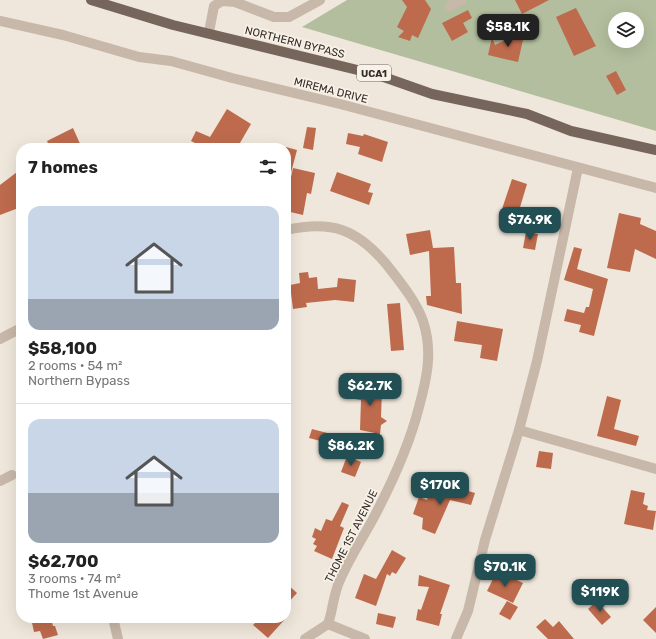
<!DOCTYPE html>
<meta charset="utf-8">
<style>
body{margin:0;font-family:Rubik,sans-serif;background:#f6f6f6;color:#222;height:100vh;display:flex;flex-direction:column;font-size:15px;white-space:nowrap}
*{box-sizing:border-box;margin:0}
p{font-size:13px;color:#767676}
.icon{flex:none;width:22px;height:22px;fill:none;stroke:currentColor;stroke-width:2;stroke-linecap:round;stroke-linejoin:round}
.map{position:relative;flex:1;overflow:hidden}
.side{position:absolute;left:16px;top:143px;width:275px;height:480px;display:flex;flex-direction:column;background:#fff;border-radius:16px;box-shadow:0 4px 16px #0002}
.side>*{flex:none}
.fabs{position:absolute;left:608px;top:12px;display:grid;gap:8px}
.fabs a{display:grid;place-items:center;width:36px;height:36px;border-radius:50%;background:#fff;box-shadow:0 4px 16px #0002;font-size:20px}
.price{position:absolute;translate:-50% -34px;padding:0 9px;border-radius:8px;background:#214f54;color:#fff;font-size:13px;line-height:26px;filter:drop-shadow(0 1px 2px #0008)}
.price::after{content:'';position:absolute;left:50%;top:24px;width:12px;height:9px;margin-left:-6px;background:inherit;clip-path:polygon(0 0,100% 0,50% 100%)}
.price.selected{background:#222;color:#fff}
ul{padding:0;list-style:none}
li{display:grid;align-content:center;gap:8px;height:212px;padding:0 12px}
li+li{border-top:1px solid #e0e0e0}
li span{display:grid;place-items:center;height:124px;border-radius:12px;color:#555}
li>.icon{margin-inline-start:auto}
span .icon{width:72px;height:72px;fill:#fffc;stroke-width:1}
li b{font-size:17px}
h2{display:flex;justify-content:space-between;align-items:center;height:48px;padding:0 12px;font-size:17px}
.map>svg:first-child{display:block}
</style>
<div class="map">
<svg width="656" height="639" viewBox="0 0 656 639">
<rect width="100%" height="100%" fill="#f0e7dc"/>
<!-- green -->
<path fill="#b2be9d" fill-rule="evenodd" d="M 347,0 L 656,0 L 656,131 L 302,27 ZM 615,19 L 637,19 L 637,41 L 615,41 Z"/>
<!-- building -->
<g fill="#be6b4d">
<polygon points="402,0 425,0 431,9 418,38 412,35 410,41 398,37 404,31 397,27 407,7"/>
<polygon points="515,0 549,0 522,14"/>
<polygon points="576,8 596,46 574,56 556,17"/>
<polygon points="468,10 472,18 463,23 468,32 452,41 442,23"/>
<polygon points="525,31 518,62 488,55 492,37 495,45"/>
<polygon points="616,71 626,90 617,95 606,76"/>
<polygon points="227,109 251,124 237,148 198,148 199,145 191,141 196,131 210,137"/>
<polygon points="307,127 316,128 313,150 303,148"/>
<polygon points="73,128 81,146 76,148 50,148 47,141"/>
<polygon points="348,133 363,136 364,134 388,142 382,162 358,154 360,147 346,144"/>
<polygon points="286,147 297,150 289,180 286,180"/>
<polygon points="293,168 315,173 311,194 307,193 303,215 286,211 286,199"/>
<polygon points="21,169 21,207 0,215 0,185"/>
<polygon points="337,172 371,184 368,192 373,193 369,205 330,191"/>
<polygon points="512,179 527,184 518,214 502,209"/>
<polygon points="619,213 641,218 640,224 656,231 656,259 635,249 630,272 607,268"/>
<polygon points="430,230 433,248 454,247 456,283 461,283 462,314 427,305 426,296 431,296 429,251 410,255 406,234"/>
<polygon points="526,232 538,234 535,250 523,248"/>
<polygon points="574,247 582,249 577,269 608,279 594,336 579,332 581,325 564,321 567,309 584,313 586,307 589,307 593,289 564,280"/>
<polygon points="308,272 309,278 317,277 318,289 337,287 338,278 356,280 354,302 335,300 306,303 307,307 293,309 290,285 300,283 299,273"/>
<polygon points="400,303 404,350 391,351 387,304"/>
<polygon points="457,321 503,329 497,361 480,358 482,345 454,341"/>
<polygon points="379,382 378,389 382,390 381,417 387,421 381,425 380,434 360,430 361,400 355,399 353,385"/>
<polygon points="607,396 621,400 614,429 639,436 636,446 597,436"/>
<polygon points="312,429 335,435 332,444 309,438"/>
<polygon points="539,451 553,453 551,469 536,467"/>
<polygon points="347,456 361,462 355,477 341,472"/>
<polygon points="448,485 475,493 471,505 450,500 435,534 422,529 423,518 413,514 419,497 427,500 430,491 444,496"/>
<polygon points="631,490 645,493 643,504 648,506 647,510 656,511 653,530 624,524"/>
<polygon points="342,502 349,505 340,526 344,528 332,559 314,551 317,546 313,544 316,539 312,537 315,528 321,531 326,519 332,521"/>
<polygon points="392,550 406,558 396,574 392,572 390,576 387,574 376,606 355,598 364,574 376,579"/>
<polygon points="419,575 450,585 440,614 442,614 439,626 416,620 418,609 421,610 429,587 418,586"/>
<polygon points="495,575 508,582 510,577 523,583 513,603 487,591"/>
<polygon points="286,583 297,593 286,605"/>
<polygon points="507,601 518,607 510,620 499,614"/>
<polygon points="597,601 611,617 602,625 588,609"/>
<polygon points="656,607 656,633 643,620"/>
<polygon points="378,613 396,617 393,628 376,624"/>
<polygon points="31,618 51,618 53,626 55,626 58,635 43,639 40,631 34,632"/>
<polygon points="260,618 286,618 268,638 253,625"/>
<polygon points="545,619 553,627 559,621 574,639 548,639 536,627"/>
</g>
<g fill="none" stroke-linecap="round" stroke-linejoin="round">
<!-- minor -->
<g stroke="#c8b8a9" stroke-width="10">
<polyline points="450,6 461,0"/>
<polyline points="0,21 63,35 139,57 171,61 232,78 340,104 656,188"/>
<polyline points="209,32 214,6 222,1 235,2 274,17 289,17 320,0"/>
<path d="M 286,230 C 332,220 357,229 387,265 C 400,282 416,301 423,321 C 433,351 427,378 419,407 C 409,447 392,483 373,519 C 362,539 349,559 340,580 C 333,595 333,610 328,624 L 365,639"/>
<polyline points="0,339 21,328"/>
<polyline points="519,430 656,469"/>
<polyline points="0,481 12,475"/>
<polyline points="113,618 118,639"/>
<polyline points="305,639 328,624"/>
<polyline points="456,639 468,611 485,540 519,430 537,361 578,168"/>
</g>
<!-- major -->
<polyline stroke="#76655b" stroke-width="10" points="91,0 173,25 378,75 432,94 527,114 571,131 656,150"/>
</g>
<g text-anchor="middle" stroke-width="3.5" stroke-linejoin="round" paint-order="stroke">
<!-- shield labels -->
<rect fill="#f8f1e8" stroke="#706862" stroke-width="1" x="357" y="65" width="34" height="16" rx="3"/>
<g font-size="10" font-weight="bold" fill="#352d28">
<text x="374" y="77">UCA1</text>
</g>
<!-- street labels -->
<g font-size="11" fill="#352d28" stroke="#f8f1e8">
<text transform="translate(295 42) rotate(14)" y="4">NORTHERN BYPASS</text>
<text transform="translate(331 90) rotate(14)" y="4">MIREMA DRIVE</text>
<text transform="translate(351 536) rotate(-63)" y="4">THOME 1ST AVENUE</text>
</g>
</g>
</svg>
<div class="fabs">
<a><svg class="icon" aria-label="layers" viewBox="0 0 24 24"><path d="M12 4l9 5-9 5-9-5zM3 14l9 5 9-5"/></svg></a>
</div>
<b class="price selected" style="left:508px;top:48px">$58.1K</b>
<b class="price" style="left:530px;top:241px">$76.9K</b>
<b class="price" style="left:370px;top:407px">$62.7K</b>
<b class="price" style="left:351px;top:467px">$86.2K</b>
<b class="price" style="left:440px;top:506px">$170K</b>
<b class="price" style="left:505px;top:588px">$70.1K</b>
<b class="price" style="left:600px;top:613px">$119K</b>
<section class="side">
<h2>7 homes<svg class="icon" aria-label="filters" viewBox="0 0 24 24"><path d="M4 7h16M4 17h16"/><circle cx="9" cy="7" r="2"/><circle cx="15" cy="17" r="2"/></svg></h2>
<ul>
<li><span style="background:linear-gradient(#c9d6e8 75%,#9aa5b1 0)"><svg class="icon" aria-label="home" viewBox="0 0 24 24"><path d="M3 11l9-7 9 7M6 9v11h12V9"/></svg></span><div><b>$58,100</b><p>2 rooms · 54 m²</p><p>Northern Bypass</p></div></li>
<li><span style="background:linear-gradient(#c9d6e8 60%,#9aa5b1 0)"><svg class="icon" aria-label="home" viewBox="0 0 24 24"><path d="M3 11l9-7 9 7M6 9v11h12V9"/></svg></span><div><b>$62,700</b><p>3 rooms · 74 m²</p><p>Thome 1st Avenue</p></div></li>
</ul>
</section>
</div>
